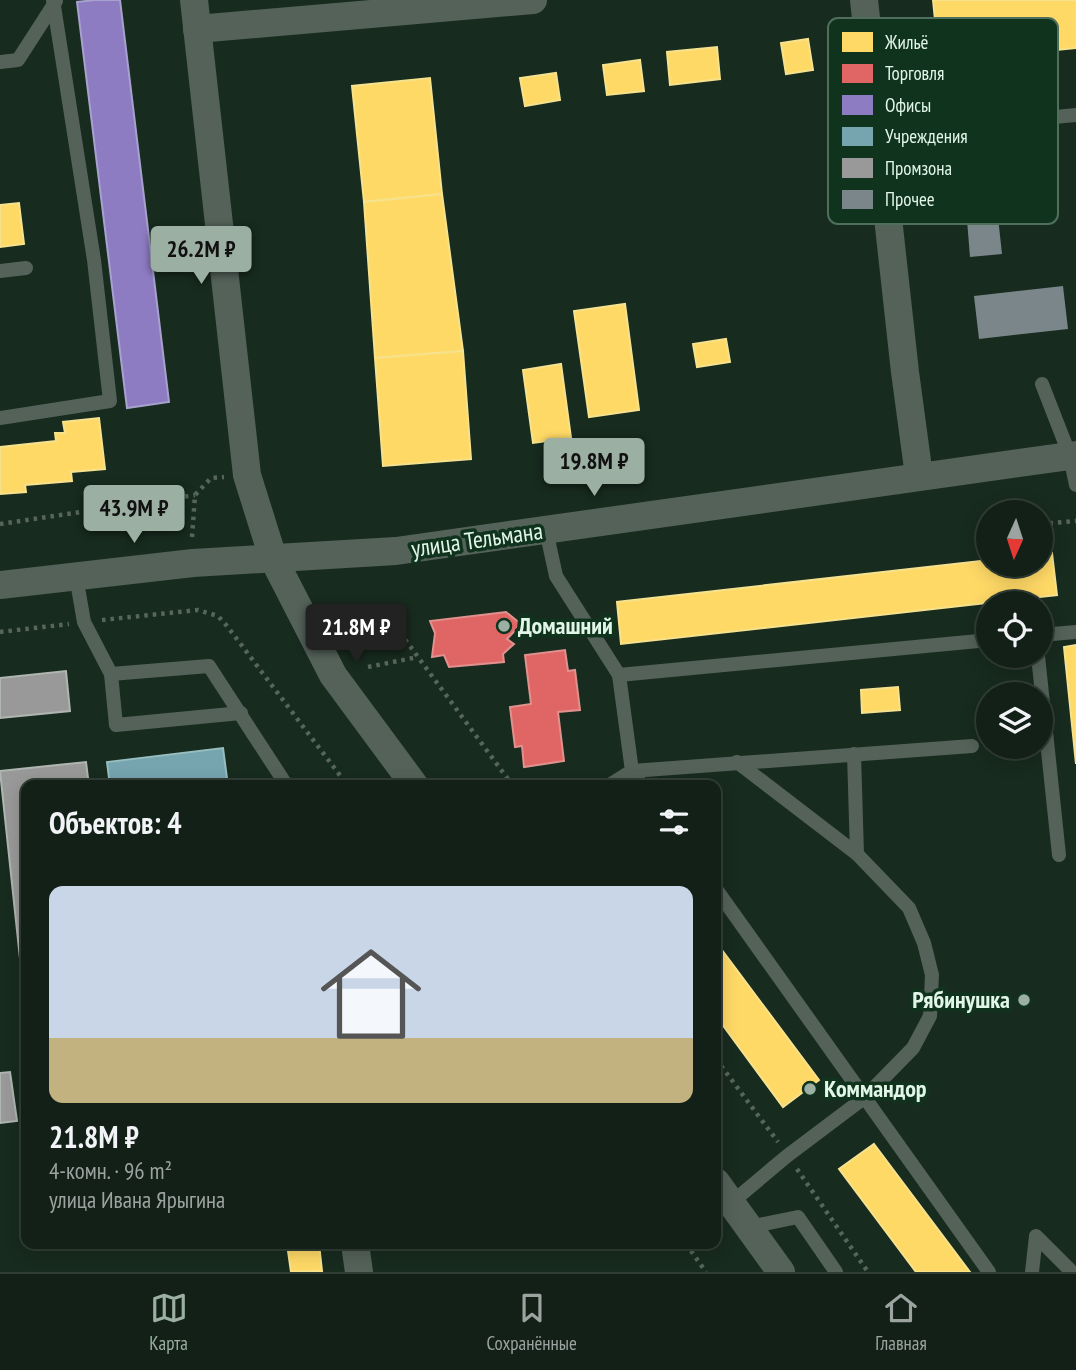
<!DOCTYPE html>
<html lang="ru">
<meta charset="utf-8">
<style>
body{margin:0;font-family:"PT Sans Narrow",sans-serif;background:#1b2820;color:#f1f3f6;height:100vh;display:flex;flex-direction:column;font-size:26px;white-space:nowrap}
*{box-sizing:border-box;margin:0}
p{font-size:23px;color:#9ca3a1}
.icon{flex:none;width:38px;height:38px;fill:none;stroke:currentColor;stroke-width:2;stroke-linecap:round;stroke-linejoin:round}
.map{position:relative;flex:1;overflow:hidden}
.panel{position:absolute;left:21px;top:780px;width:700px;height:469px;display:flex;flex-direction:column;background:#122017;border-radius:14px;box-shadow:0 4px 18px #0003,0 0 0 2px #313e36}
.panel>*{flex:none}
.needle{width:46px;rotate:183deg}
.controls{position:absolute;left:976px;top:500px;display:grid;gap:14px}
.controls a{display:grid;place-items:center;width:77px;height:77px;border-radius:50%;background:#122017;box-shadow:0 4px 18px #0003,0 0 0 2px #313e36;font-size:35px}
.price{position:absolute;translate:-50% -60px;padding:0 16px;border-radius:7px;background:#9bafa2;color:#111;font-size:23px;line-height:46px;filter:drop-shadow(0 2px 4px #0008)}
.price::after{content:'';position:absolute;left:50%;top:42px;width:21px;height:16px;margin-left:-10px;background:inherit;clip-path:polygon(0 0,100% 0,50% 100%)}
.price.current{background:#222;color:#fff}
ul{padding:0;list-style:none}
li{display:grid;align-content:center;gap:14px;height:371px;padding:0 28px}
li span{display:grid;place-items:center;height:217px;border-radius:14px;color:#555}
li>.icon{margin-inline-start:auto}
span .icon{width:126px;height:126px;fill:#fffc;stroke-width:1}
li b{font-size:30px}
h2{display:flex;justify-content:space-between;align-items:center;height:84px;padding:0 28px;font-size:30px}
.menu{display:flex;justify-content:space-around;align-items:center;height:98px;border-top:2px solid #313e36;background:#122017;font-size:19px;color:#9ca3a1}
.menu a{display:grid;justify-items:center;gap:4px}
.menu .current{color:#9bafa2}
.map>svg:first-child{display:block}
</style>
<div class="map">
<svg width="1076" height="1272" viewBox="0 0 1076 1272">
<rect width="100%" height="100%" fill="#182b1f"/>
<!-- homes -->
<g fill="#ffd966" stroke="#f6e28d" stroke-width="2">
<polygon points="933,0 1076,0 1076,48 997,56 1001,94 943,100"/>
<polygon points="808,39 813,70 786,74 781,43"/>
<polygon points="717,47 720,79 670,85 667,52"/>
<polygon points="640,60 644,91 607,95 603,65"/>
<polygon points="556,73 560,100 525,106 520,78"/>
<polygon points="430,78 442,194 364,202 352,86"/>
<polygon points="442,194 463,351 375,358 364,202"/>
<polygon points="19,203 24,244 0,247 0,205"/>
<polygon points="625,304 639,410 589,417 574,311"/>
<polygon points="726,339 730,362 697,367 693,344"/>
<polygon points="463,351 471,459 383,466 375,358"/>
<polygon points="561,364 571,438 533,443 523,370"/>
<polygon points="99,418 105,469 71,472 72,481 25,485 26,492 0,494 0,447 56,441 55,433 65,433 63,422"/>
<polygon points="1052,553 1057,595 621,644 617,602 989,560 989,565 1041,565 1041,554"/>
<polygon points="1076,645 1076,764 1064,647"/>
<polygon points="898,687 900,710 862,713 861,690"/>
<polygon points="716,942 819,1080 783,1107 716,1016"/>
<polygon points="874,1144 970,1272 916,1272 839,1169"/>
<polygon points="287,1244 319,1244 322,1271 291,1272"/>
</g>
<!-- shops -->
<g fill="#e06666" stroke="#e1918d" stroke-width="2">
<polygon points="506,612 521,624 507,639 514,644 503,654 504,662 449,667 444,655 432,657 435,633 430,621"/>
<polygon points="565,650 568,671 575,670 580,710 558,712 564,761 524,767 522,746 515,747 510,707 531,704 525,655"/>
</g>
<!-- offices -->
<polygon fill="#8e7cc3" stroke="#a7a1ce" stroke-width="2" points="94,0 120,0 169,402 127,408 77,2"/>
<!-- public -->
<polygon fill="#76a5af" stroke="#96bdc0" stroke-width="2" points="223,748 228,786 179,786 178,782 144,786 110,786 107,762"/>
<!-- industry -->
<g fill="#999" stroke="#afb5b1" stroke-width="2">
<polygon points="66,671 70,711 0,718 0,678"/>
<polygon points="86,762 89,786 26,786 26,1015 0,771"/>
<polygon points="10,1072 17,1121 0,1123 0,1073"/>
</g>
<!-- building -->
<g fill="#7b868a">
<polygon points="998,217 1002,254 970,257 967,220"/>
<polygon points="1063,286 1068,329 979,339 974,296"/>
</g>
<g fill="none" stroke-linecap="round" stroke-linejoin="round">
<!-- path -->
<g stroke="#57655b" stroke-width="4.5" stroke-dasharray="3.5 5" stroke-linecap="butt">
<polyline points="0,524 195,495"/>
<polyline points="1041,524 1076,521"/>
<polyline points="192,537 195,495 211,478 224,477"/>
<polyline points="390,619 513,786"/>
<polyline points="102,620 198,610 218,616 227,626 348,786"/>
<polyline points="0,632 69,624"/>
<polyline points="368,667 418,657"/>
<polyline points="716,1059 778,1142"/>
<polyline points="797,1169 868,1272"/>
<polyline points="686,1244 706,1272"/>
</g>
<!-- service -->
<g stroke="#54625a" stroke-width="14">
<polyline points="0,62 18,60 56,1"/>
<polyline points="879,134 1076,115"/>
<polyline points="0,271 26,268"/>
<polyline points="1042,384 1070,456 1076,485"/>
<polyline points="0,418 110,401 94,260 53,0"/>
<polyline points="546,530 556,576 619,675 632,771 608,786"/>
<polyline points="76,576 84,622 111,674 116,725 241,713"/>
<polyline points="1041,635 1076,632"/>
<polyline points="1038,656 1059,855"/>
<polyline points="111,674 209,666 287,786"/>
<polyline points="619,675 989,640"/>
<polyline points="737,762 857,854"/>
<polyline points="632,771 972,746"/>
<polyline points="632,771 642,786"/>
<polyline points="716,889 989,1272"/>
<polyline points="731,1203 787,1156 864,1098 913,1048 930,1016 932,975 924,943 909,908 857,854 854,754"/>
<polyline points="749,1227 798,1217 836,1272"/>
<polyline points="1032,1272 1036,1236 1072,1272"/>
</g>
<!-- minor -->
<g stroke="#54625a" stroke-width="28">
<polyline points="194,0 247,475 273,558 333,675 415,786"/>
<polyline points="864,0 905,372 919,476"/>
<polyline points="197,29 533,0"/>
<polyline points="0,585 193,563 396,551 1076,455"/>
<polyline points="716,1182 781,1272"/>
<polyline points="355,1244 359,1272"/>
</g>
</g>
<!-- markers -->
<g fill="#9bafa2" stroke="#10331e" stroke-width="2.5">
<circle cx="504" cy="626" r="7"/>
<circle cx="1024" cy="1000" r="7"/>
<circle cx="810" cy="1089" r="7"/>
</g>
<g text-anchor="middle" stroke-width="7" stroke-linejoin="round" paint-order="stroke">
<!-- street labels -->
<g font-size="24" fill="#e2f6e8" stroke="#10331e">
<text transform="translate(477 540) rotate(-8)" y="8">улица Тельмана</text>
</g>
<!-- poi labels -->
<g font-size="24" font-weight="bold" fill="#e2f6e8" stroke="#10331e" text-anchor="start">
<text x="518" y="634">Домашний</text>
<text x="1010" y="1008" text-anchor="end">Рябинушка</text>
<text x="824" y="1097">Коммандор</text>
</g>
</g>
<!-- legend -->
<rect x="828" y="18" width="230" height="206" rx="10" fill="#10331e" stroke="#4f6e5b" stroke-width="2"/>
<rect x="842" y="32" width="31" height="20" fill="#ffd966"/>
<rect x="842" y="64" width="31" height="19" fill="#e06666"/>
<rect x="842" y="95" width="31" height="20" fill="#8e7cc3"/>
<rect x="842" y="127" width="31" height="19" fill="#76a5af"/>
<rect x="842" y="158" width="31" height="20" fill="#999"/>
<rect x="842" y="190" width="31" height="19" fill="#7b868a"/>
<g font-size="19" fill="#e2f6e8">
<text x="885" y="49">Жильё</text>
<text x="885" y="80">Торговля</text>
<text x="885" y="112">Офисы</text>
<text x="885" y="143">Учреждения</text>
<text x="885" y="175">Промзона</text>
<text x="885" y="206">Прочее</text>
</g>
</svg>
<div class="controls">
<a><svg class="needle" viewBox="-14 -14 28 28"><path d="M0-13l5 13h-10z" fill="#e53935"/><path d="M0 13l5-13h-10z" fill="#9ca3a1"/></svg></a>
<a><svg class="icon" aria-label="locate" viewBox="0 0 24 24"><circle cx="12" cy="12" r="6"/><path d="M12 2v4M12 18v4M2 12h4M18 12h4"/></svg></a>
<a><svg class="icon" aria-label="layers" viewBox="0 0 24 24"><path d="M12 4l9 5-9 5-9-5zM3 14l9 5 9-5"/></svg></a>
</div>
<b class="price" style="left:201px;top:286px">26.2M ₽</b>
<b class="price" style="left:594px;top:498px">19.8M ₽</b>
<b class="price" style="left:134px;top:545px">43.9M ₽</b>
<b class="price current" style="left:356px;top:664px">21.8M ₽</b>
<section class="panel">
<h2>Объектов: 4<svg class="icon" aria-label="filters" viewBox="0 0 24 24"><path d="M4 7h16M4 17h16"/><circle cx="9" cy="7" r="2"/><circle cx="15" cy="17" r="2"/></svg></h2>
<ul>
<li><span style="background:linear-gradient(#c9d6e8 70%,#c2b280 0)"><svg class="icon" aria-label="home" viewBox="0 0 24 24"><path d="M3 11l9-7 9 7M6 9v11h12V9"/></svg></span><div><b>21.8M ₽</b><p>4-комн. · 96 m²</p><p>улица Ивана Ярыгина</p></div></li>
</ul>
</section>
</div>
<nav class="menu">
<a class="current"><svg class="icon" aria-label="map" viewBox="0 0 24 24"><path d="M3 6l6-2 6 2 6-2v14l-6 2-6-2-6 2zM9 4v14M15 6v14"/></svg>Карта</a>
<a><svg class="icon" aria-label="saved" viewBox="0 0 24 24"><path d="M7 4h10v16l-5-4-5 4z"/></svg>Сохранённые</a>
<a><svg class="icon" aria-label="home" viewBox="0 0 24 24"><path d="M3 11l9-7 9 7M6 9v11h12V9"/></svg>Главная</a>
</nav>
